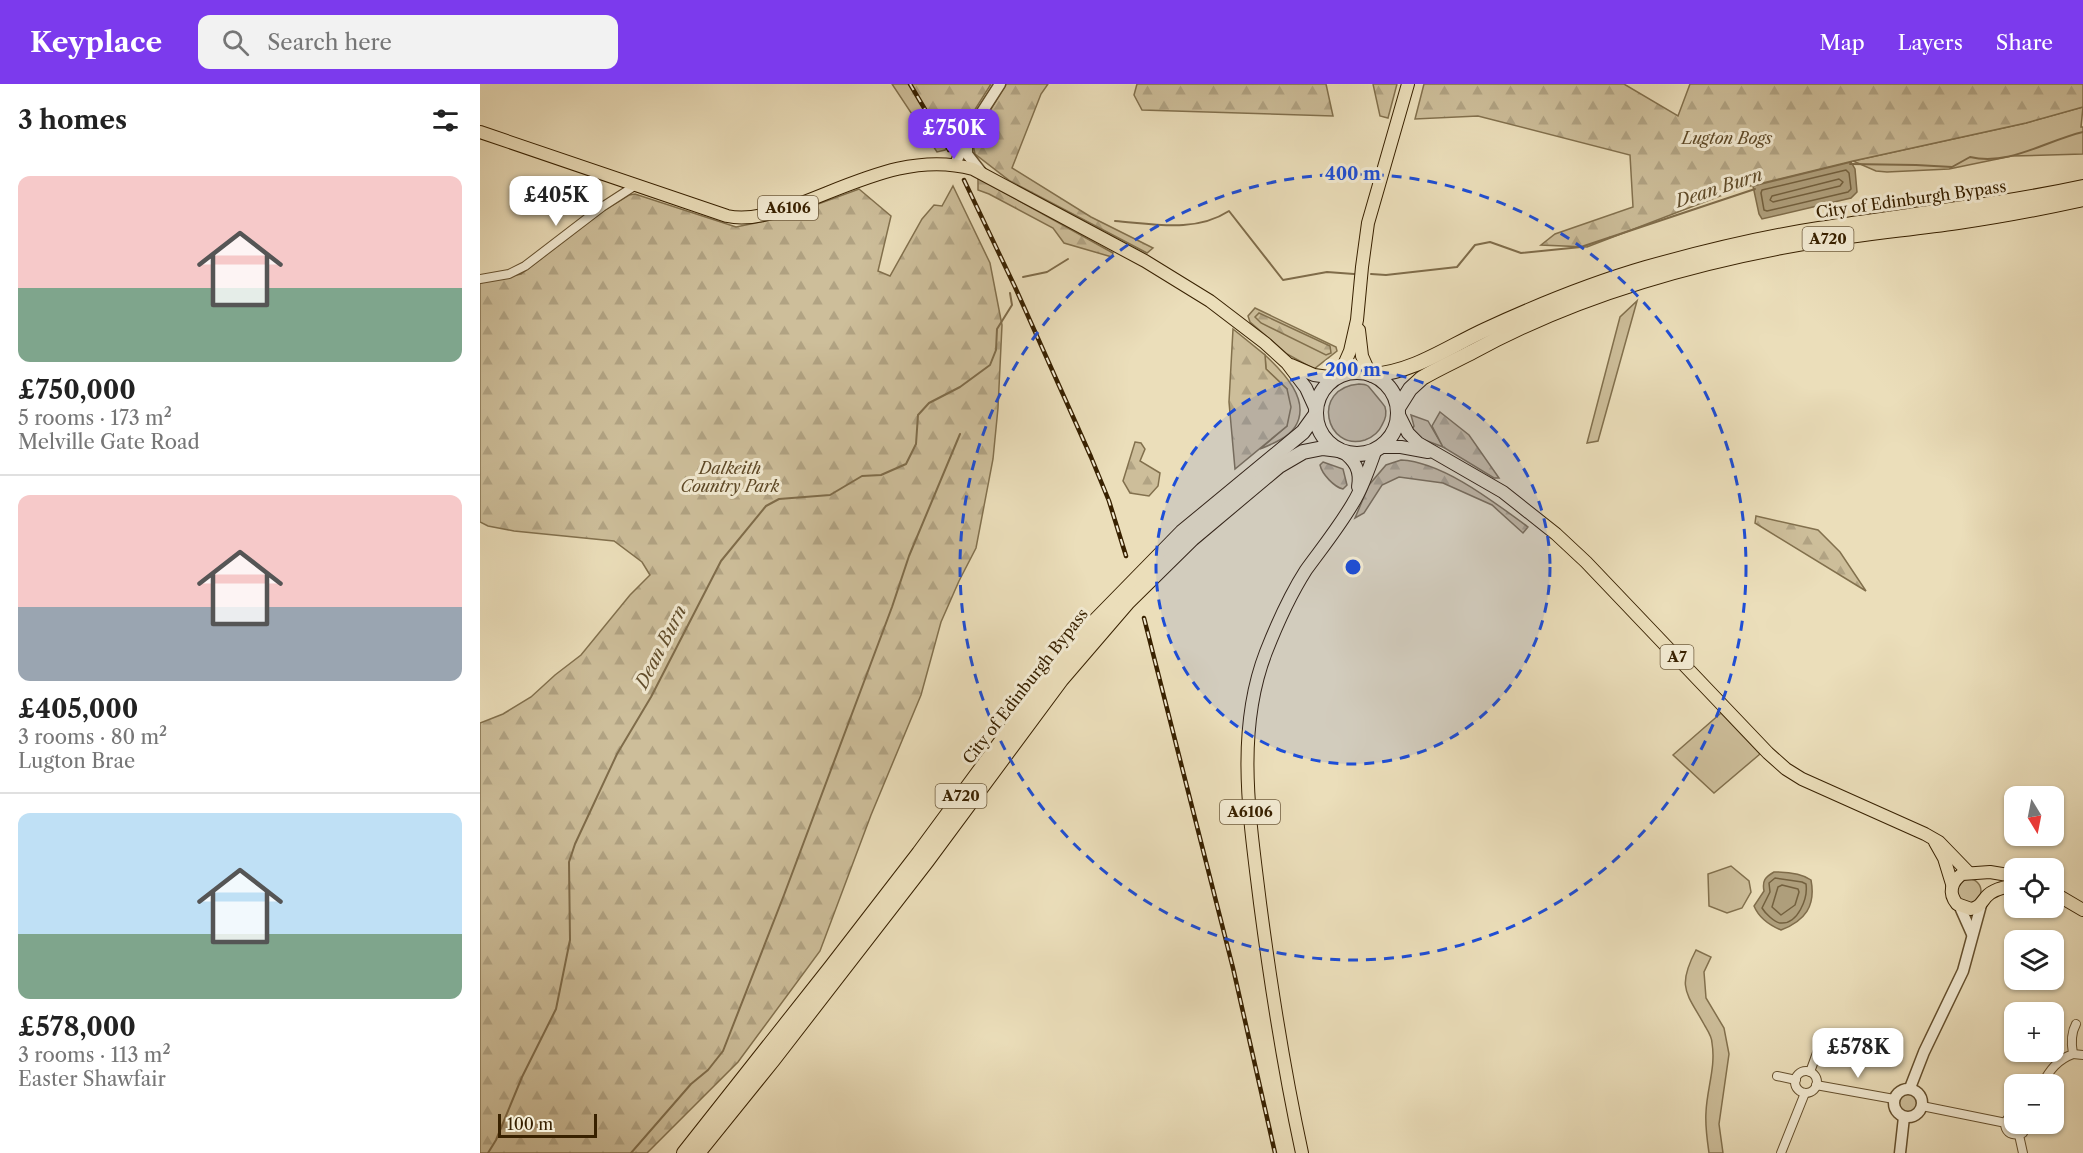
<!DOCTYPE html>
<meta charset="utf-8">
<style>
body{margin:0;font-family:"Libre Caslon Text",serif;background:#f2f2f2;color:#222;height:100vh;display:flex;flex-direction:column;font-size:22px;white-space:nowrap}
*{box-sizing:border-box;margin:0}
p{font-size:20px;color:#767676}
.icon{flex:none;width:33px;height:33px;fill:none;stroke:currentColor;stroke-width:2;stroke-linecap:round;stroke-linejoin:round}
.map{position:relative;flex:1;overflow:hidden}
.drawer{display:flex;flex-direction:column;background:#fff;width:480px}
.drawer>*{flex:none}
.needle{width:39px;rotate:170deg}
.tools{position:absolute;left:1524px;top:702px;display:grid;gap:12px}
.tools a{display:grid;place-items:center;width:60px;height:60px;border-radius:12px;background:#fff;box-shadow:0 2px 4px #0004;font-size:30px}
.scale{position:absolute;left:18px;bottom:15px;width:99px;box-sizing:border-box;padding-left:6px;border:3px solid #382100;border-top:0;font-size:16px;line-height:21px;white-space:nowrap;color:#382100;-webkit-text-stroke:4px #f2ead2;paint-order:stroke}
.price{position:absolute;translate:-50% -51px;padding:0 14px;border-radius:12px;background:#fff;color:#222;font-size:20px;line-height:39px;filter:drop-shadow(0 2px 3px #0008)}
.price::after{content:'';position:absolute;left:50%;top:36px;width:18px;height:14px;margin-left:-9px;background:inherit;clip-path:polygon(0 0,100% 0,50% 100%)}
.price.current{background:#7c3aed;color:#fff}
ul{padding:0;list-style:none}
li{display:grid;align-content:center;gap:12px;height:318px;padding:0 18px}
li+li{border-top:2px solid #e0e0e0}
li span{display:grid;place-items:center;height:186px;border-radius:12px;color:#555}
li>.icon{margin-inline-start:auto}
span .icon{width:108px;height:108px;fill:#fffc;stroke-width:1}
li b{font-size:26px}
h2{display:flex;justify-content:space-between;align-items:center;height:72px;padding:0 18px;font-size:26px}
header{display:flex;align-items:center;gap:36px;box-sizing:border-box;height:84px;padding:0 30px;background:#7c3aed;color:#fff}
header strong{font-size:28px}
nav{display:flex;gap:33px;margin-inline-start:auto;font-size:21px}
.search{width:420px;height:54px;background:#f2f2f2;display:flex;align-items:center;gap:15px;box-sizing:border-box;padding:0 21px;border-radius:12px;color:#767676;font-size:22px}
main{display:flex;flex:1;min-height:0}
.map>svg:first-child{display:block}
</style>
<header>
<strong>Keyplace</strong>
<div class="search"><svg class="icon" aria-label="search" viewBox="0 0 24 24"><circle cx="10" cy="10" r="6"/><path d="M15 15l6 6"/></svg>Search here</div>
<nav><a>Map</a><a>Layers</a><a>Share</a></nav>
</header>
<main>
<section class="drawer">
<h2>3 homes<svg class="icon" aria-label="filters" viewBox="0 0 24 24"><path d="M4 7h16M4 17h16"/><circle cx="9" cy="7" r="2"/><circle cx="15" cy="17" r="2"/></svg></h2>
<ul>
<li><span style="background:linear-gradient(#f6c9c9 60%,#7fa58c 0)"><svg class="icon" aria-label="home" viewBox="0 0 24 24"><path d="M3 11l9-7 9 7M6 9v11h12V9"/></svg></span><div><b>£750,000</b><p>5 rooms · 173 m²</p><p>Melville Gate Road</p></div></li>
<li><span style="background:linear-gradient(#f6c9c9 60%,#9aa5b1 0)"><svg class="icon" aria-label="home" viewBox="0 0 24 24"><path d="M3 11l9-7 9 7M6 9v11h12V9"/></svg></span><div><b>£405,000</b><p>3 rooms · 80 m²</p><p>Lugton Brae</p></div></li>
<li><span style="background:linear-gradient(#bfe0f5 65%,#7fa58c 0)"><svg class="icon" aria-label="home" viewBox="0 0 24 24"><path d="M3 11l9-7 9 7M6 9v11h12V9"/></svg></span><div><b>£578,000</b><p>3 rooms · 113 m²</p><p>Easter Shawfair</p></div></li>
</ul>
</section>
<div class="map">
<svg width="1603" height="1069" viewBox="0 0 1603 1069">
<defs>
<pattern id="forest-firs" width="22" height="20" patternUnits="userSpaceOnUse" patternTransform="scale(1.5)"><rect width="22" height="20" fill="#cdbe9a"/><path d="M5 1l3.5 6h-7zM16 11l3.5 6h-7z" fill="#b1a383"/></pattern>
</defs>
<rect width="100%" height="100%" fill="#ebdeba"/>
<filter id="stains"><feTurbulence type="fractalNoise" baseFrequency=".00333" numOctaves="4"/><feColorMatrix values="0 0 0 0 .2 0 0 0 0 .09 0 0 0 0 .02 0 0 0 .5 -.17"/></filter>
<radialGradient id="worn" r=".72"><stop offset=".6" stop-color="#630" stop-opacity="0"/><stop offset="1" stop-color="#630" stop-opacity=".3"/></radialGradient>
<!-- green -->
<g fill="#cdbe9a" stroke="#82704d" stroke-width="1.5">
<polygon points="1603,23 1601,43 1603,43 1603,70 1532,72 1469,85 1407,88 1396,87 1373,77 1546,39"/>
<polygon points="1157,217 1118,357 1107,359 1140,233"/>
<polygon points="775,224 856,263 857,267 834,285 807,270 770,238 768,232"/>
<path d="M 785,271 C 802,287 832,316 815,343 C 808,354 792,360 780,365 L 807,342 L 807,305 L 786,285 Z"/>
<path d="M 879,300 C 882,300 885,300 888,302 C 889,303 905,322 905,323 C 907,329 905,336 902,341 C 899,348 893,353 885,356 C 846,368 830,304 879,300 Z"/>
<polygon points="931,331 948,337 963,363 942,355 932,345 934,342"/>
<polygon points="1241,629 1280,670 1234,709 1193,671"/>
<polygon points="1251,782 1269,797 1271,808 1262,824 1247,829 1229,822 1228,790"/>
<circle cx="1489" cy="807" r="12"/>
<path d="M 1216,866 L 1231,873 L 1224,888 L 1226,914 L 1244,944 L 1249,970 L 1239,1040 L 1243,1069 L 1229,1069 C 1227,1055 1225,1042 1226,1028 C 1227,1004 1236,983 1232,959 C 1232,953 1228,947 1225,942 C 1207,909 1196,904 1216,866 Z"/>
<circle cx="1428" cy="1020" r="11"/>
</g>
<!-- forest -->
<g fill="url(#forest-firs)" stroke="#82704d" stroke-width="1.5">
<polygon points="412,0 511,0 474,59 465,66 457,68"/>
<polygon points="526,0 568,0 561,10 532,84 611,133 673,164 667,169 530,97 495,70 492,56"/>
<polygon points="657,0 846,0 853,32 662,26 654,11"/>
<polygon points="893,0 917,0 908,34 900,32"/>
<polygon points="944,0 1144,0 1198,32 1210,0 1603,0 1603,23 1546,39 1373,77 1258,105 1107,163 1061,161 1075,150 1153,123 1150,71 998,32 935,35"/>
<polygon points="498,94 633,169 632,173 584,159 573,144 509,110 498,106"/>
<polygon points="473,102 510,179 522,241 518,324 513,375 496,464 479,497 461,538 441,611 391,731 340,867 258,978 167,1069 0,1069 0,639 23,630 51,613 75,591 101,571 150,511 170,491 162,478 134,457 34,447 8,442 0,438 0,199 41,190 123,127 149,111 155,110 256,143 300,134 379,105 411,132 398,187 410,192 442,135 454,121 462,122"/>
<polygon points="779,229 850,262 851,269 846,271 781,239 775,233"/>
<polygon points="753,245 785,271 786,285 807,305 811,323 807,342 755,385 749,318"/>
<polygon points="960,328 989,351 1019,394 1014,394 963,363 952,342"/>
<polygon points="655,358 661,359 665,365 660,377 680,389 678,402 669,412 650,409 643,397"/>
<path d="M 921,376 C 963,378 1014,418 1048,443 L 1043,449 L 1012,421 L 963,399 L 919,393 L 902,401 L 884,429 L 875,434 L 889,401 L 906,381 Z"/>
<path d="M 843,378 L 863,385 L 867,401 L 863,405 C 854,403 842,390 840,381 Z"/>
<polygon points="1276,432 1338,446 1360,468 1386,507 1275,439"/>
</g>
<!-- water -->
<g fill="#ae9e7b" stroke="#7f6c4a" stroke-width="1.5">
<polygon points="1371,78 1375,85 1377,108 1371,114 1282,135 1279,130 1273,102"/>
<path d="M 1294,788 C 1306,788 1321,789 1331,796 C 1336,822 1325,837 1301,846 C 1289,841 1279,834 1274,822 L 1284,807 C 1282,797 1285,793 1294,788 Z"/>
</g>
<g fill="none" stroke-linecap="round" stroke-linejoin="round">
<!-- shore -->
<g stroke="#73603e" stroke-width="1.5">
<polygon points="1366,86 1369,89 1371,105 1368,108 1287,127 1284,126 1281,109 1282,106"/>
<polygon points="1359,95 1363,98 1360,102 1293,118 1290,116 1292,112"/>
<path d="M 1295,794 L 1322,798 L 1326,800 C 1328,814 1318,841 1300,839 C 1294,838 1285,829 1282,824 L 1290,808 L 1289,799 Z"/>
<polygon points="1302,801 1318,805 1319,808 1315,821 1301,831 1292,823 1298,803"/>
</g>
<!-- stream -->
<g stroke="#7f6c4a" stroke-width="2">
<path d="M 1370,80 L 1436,81 L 1472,83 L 1490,73 C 1530,82 1565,57 1603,48"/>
<path d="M 635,137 C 674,140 715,149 749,127 L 803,196 L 847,188 L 874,190"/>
<polyline points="891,190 906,191 977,183 995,161 1010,158 1041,169 1101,163 1275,105"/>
<polyline points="543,193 567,188 588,175"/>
<polyline points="8,1069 16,1056 42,993 76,925 90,856 89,778 95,760 137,670 171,613 241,477 286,422 299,415 350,411 382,392 401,391 426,380 436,360 438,331 449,319 480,303 510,281 516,266 517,245 532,221 530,209"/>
<polyline points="151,1069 211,1000 228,986 243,967 304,811 412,523 429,472 480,350"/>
</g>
<!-- minor casing -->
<g stroke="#65502e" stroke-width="10">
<g id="minor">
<polyline points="0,195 29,190 45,182 122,123 156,101"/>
<polyline points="1593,970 1603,971"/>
<circle cx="1326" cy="998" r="11"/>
<polyline points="1330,988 1338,966"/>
<polyline points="1297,992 1316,996"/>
<path d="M 1562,1000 C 1570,986 1577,976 1593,970 C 1591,959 1591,949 1596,940"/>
<polyline points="1336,1001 1414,1015"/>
<polyline points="1442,1022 1526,1039"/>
<path d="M 1534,1030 C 1518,1037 1526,1056 1543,1049 L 1547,1040"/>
<polyline points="1539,1051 1543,1069"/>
<polyline points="1301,1069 1325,1009"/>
</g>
</g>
<!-- tertiary casing -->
<g stroke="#65502e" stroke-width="13">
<g id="tertiary">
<polyline points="487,58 487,70 501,88"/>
<polyline points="475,80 493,42 520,0"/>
<polyline points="1480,823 1492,850"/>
<polyline points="1430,1004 1444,968 1483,887 1501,821"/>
<circle cx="1428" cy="1019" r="14"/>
<polyline points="1420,1069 1424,1033"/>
</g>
</g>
<!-- primary casing -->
<g stroke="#382100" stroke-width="14">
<g id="primary">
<path d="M 0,48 L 247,132 C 271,137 296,128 319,120 C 375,99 432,68 493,85 L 665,177 L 730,217 L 785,259 L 807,279 L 826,304 L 836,326"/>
<polyline points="879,246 882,272 890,290"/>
<polyline points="811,281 834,291 856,294"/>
<polyline points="859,292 870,267 877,236 882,183 888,139 928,0"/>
<polyline points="918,329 928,349 938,359 1023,408 1076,450 1106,478 1288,669 1306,685 1322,695 1445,750 1459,758 1489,789"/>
<polyline points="900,363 921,363 948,368"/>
<path d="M 862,367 C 875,377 881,386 878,403"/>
<polyline points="1455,758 1464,774 1472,800"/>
<path d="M 1534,792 L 1510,788 L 1482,790 C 1471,798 1468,809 1477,820 L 1491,825 C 1500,823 1501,819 1506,813 C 1513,805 1525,803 1534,801"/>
<polyline points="1574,809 1603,826"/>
<path d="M 822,1069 C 804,986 791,903 780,819 C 770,736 755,648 786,568 C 797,540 810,511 826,486 C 842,464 859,443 873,419 C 883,403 889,384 896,365"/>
</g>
</g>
<!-- trunk casing -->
<g stroke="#382100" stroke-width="16">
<g id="trunk">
<circle cx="877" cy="329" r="41"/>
<path d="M 892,291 C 934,288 968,263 1005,246 C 1057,222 1111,200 1166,184 C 1223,168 1280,154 1339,145 C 1427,131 1515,122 1603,103"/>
<path d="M 918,324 L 930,305 L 942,294 C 959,284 977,276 994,267 C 1098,210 1213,178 1329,158 C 1379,150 1428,145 1478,138 C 1520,132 1562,124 1603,115"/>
<polyline points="204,1069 351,883 439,769 573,587 610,542 702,448 823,348 836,330"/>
<polyline points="218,1069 293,976 447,777 581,596 648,518 712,455 799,382 823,368 843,364 859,366"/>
</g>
</g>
<!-- minor -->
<use href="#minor" stroke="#f2ead2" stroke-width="8"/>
<!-- tertiary -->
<use href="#tertiary" stroke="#f2ead2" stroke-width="10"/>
<!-- primary -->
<use href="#primary" stroke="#ebdeba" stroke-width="12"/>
<!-- trunk -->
<use href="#trunk" stroke="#ebdeba" stroke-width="14"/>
<!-- rail casing -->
<g stroke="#382100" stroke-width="4.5">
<g id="rail">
<polyline points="430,0 469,66"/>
<polyline points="484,96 535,203 611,373 629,417 646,472"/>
<polyline points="664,534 753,884 795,1069"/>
</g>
</g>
<!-- rail -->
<use href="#rail" stroke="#f2ead2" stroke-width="2" stroke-dasharray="7" stroke-linecap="butt"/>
</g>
<!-- distance rings -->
<circle cx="873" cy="483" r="197" fill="#1d4ed8" fill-opacity=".12"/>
<g fill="none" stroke="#1d4ed8" stroke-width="3" stroke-dasharray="10 8">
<circle cx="873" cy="483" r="197"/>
<circle cx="873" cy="483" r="393"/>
</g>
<g text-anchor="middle" stroke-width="6" stroke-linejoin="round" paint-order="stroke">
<!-- shield labels -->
<g fill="#f2ead2" stroke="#705d3f" stroke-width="1.5">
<rect x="278" y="112" width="60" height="24" rx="4.5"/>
<rect x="1322.5" y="143" width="51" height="24" rx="4.5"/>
<rect x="1180.5" y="561" width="33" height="24" rx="4.5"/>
<rect x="455.5" y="700" width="51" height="24" rx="4.5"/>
<rect x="740" y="716" width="60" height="24" rx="4.5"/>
</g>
<g font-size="15" font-weight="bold" fill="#382100">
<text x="308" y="129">A6106</text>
<text x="1348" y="160">A720</text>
<text x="1197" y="578">A7</text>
<text x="481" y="717">A720</text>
<text x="770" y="733">A6106</text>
</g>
<!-- park labels -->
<g font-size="16" font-style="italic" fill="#5d4826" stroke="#f2ead2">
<text x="1247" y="60">Lugton Bogs</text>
<text x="250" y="390">Dalkeith<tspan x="250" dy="18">Country Park</tspan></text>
</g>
<!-- street labels -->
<g font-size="16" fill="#382100" stroke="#f2ead2">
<text transform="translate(1431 115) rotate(-8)" y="6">City of Edinburgh Bypass</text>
<text transform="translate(545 602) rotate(-52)" y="6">City of Edinburgh Bypass</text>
</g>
<!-- water labels -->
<g font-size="18" font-style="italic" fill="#614d2b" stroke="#f2ead2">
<text transform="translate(1239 104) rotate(-18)" y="6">Dean Burn</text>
<text transform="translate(181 563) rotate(-63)" y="6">Dean Burn</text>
</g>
</g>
<circle cx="873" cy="483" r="9" fill="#1d4ed8" stroke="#f2ead2" stroke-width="3"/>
<g font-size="18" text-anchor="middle" font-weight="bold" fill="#1d4ed8" stroke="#f2ead2" stroke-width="6" stroke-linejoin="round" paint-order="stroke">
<text x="873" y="96">400 m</text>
<text x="873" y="292">200 m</text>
</g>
<rect width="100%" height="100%" filter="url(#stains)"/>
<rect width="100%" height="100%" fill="url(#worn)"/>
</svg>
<div class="tools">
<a><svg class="needle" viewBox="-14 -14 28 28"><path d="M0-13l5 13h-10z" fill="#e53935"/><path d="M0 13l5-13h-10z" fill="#767676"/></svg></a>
<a><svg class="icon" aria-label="locate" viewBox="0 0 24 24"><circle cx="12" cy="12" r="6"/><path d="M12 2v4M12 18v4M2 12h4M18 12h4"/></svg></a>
<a><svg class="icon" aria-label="layers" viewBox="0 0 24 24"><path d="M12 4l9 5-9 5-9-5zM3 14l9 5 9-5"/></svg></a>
<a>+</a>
<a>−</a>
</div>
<div class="scale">100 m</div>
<b class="price current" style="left:474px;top:76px">£750K</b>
<b class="price" style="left:76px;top:143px">£405K</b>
<b class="price" style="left:1378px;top:995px">£578K</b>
</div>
</main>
